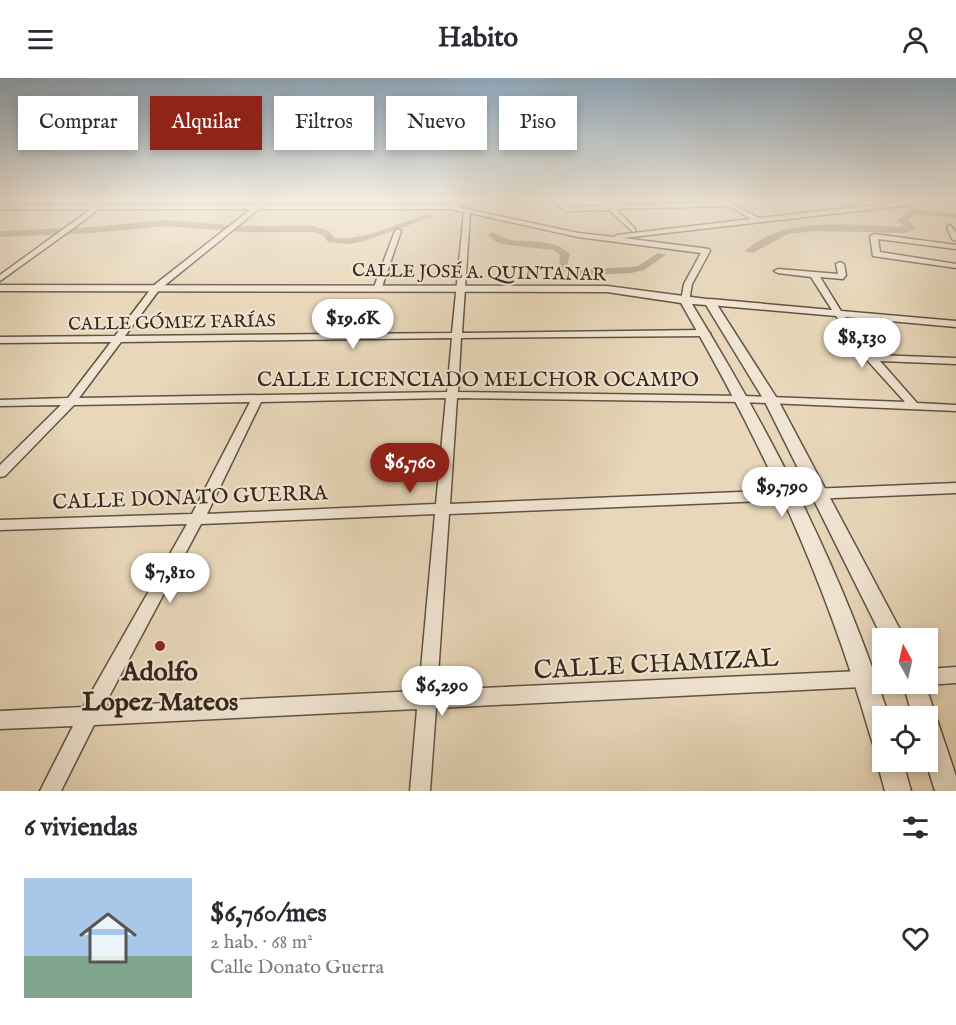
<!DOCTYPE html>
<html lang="es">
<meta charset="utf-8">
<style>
body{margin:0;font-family:"IM FELL English",serif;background:#f7f7f7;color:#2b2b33;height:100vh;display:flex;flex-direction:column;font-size:22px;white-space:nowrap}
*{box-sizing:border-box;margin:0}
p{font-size:20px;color:#7c7c81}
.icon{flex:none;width:33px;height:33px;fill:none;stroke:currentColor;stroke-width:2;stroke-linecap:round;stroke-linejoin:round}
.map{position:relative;height:713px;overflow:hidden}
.panel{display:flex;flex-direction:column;background:#fff;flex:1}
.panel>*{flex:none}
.top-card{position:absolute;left:18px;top:18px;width:600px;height:54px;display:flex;gap:12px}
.needle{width:39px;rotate:352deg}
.buttons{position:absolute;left:872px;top:550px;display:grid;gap:12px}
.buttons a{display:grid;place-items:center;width:66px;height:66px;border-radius:0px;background:#fff;box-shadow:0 3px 9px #0003;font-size:30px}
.price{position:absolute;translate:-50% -51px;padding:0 14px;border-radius:21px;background:#fff;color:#222;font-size:20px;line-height:39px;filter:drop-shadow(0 2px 3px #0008)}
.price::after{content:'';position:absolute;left:50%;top:36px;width:18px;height:14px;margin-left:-9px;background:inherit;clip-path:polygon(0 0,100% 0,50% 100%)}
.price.current{background:#8f2418;color:#fff}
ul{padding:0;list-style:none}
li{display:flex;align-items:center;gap:18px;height:150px;padding:0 24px}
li+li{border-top:2px solid #e1e1e2}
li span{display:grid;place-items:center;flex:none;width:168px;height:120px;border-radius:0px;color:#555}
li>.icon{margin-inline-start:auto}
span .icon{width:72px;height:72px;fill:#fffc;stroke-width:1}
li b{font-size:26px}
h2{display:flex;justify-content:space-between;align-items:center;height:72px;padding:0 24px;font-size:26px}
.tag{padding:0 21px;border-radius:0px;background:#fff;box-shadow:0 3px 9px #0003;font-size:21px;line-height:54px}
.tag.current{background:#8f2418;color:#fff}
header{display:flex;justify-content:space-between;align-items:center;height:78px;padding:0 24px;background:#fff;font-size:27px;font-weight:800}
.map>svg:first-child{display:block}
</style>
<header><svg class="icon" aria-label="menu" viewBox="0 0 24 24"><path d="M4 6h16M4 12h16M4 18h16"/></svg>Habito<svg class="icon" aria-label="person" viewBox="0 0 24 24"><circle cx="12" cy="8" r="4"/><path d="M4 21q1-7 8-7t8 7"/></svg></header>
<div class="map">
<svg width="956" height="713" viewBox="0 0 956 713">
<rect width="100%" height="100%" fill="#e8d7b9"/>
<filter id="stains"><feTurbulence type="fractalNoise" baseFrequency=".00333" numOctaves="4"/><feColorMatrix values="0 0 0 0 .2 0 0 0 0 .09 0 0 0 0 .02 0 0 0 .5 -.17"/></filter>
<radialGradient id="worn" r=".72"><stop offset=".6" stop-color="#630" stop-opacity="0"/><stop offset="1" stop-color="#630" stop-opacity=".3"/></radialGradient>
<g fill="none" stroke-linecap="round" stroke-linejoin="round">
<!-- canal -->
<g fill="#ab9b85" fill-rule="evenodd">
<path d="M 913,131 L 956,136 L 956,140 L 917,136 L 907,142 L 914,148 L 914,152 L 904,155 L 818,153 L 787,156 L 753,175 L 745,173 C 786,136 853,148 904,149 L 898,142 Z"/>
<path d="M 428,136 L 435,138 L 364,163 L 349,166 L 328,164 L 323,157 L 313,154 L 244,154 L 164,148 L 93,155 L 0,159 L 0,153 L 93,149 L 164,142 L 244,148 L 314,148 L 329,153 L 334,160 C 364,163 399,145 428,136 Z"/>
<path d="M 492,154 C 498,157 503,160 510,162 C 531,165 553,160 570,176 L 567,187 L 576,192 L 631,189 L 638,188 L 658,175 L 666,177 L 644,192 L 631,195 L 574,198 L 559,190 L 560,177 L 553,172 L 508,167 L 496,164 L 488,157 Z"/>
</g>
<!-- minor casing -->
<g stroke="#625346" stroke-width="3">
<g id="minor">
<path d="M 99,122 L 102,124 L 100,127 L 256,127 L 261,124 L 263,127 L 449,127 L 467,122 L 476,122 L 457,129 L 578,155 L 614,159 L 617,157 L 751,141 L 729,128 L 616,131 L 635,151 L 635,153 L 633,154 L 609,132 L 566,133 L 551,122 L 558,122 L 567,129 L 605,128 L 600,122 L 606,122 L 612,128 L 730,124 L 759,140 L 919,122 L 956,122 L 956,125 L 926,125 L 623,160 L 709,171 L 710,173 L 692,206 L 689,223 L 685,226 L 681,223 L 684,206 L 701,175 L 578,159 L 470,135 L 462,255 L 705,252 L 710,255 L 705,258 L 461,260 L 458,314 L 743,318 L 905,324 L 867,282 L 836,238 L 710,227 L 706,224 L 710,221 L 832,232 L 811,199 L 778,195 L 774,193 L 778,191 L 838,196 L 836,186 L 840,184 L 844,186 L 846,197 L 843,201 L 820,199 L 841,233 L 956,243 L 956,249 L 845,239 L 875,277 L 956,280 L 956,286 L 880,283 L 917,325 L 956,327 L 956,333 L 743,324 L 457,320 L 450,426 L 956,405 L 956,415 L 449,436 L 437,612 L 882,592 L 882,606 L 888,606 L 882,608 L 436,630 L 430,713 L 410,713 L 417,631 L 94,647 L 61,713 L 40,713 L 73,648 L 0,651 L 0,633 L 83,629 L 187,446 L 0,452 L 0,442 L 192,436 L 250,324 L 74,327 L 5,398 L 0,399 L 0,387 L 61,327 L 0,328 L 0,322 L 68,320 L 111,264 L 0,265 L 0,259 L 115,258 L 153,208 L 251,131 L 97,131 L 93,136 L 0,203 L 0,197 L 91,131 L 0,131 L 0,127 L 94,127 ZM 259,131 L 449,131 L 464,134 L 452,255 L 125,258 L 159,212 ZM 452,260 L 447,314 L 79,320 L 121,264 ZM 446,320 L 436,426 L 207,436 L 261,324 ZM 435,436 L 419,613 L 104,628 L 201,446 Z"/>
<polygon points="950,147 956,154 956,163 952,161 947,149"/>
<polygon points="398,151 401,153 382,209 375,211 374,209 395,153"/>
<polygon points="874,156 956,167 956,171 878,161 880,174 956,186 956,190 873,178 870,158"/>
<polygon points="956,589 956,605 927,607 923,606 927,606 927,591"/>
</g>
</g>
<!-- tertiary casing -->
<g stroke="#625346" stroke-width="3">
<g id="tertiary">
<path d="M 0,207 L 607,208 L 714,222 L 778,322 L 905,561 L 883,561 L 764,322 L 706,227 L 692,226 C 772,357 842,492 889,639 L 882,639 L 882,669 L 873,666 L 870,657 C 825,500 762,365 681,225 L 607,214 L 0,213 Z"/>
<polygon points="903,606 925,606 956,698 956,713 935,713 926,684 927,639 913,639"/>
<polygon points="882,675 882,684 903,684 911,713 885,713 877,684"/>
</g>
</g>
<!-- minor -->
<use href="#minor" fill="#f0e5d2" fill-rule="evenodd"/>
<!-- tertiary -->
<use href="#tertiary" fill="#f0e5d2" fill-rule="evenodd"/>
</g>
<!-- sky -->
<linearGradient id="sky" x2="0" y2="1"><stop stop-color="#8faac0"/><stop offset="0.55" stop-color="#f5ede0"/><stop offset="1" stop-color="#f5ede0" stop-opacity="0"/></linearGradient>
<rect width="956" height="222" fill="url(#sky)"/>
<!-- markers -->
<circle fill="#8f2418" stroke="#f0e5d2" stroke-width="2" cx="160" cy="568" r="6"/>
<g text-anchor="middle" stroke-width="4.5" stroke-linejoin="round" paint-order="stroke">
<!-- far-street labels -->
<g font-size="18" fill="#36271f" stroke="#f0e5d2">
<text transform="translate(479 194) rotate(1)" y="6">CALLE JOSÉ A. QUINTANAR</text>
<text transform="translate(172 244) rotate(-1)" y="6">CALLE GÓMEZ FARÍAS</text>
</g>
<!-- street labels -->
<g font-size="21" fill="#36271f" stroke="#f0e5d2">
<text x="478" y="308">CALLE LICENCIADO MELCHOR OCAMPO</text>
<text transform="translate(190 419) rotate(-2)" y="7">CALLE DONATO GUERRA</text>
</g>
<!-- near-street labels -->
<g font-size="26" fill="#36271f" stroke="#f0e5d2">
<text transform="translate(656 585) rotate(-3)" y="9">CALLE CHAMIZAL</text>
</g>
<!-- near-poi labels -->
<g font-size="26" font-weight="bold" fill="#36271f" stroke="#f0e5d2">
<text x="160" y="602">Adolfo<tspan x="160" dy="30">Lopez Mateos</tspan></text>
</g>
</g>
<rect width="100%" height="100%" filter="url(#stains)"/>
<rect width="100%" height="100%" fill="url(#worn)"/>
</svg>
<div class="buttons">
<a><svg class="needle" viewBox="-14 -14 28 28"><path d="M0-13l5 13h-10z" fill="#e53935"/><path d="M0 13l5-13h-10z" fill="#7c7c81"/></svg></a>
<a><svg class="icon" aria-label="locate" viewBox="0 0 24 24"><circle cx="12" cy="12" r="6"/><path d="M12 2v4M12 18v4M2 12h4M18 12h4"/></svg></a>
</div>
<b class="price" style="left:353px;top:272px">$19.6K</b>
<b class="price" style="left:862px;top:291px">$8,130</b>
<b class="price current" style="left:410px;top:416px">$6,760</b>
<b class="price" style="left:782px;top:440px">$9,790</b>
<b class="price" style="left:170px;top:526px">$7,810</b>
<b class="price" style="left:442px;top:639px">$6,290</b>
<div class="top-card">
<a class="tag">Comprar</a>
<a class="tag current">Alquilar</a>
<a class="tag">Filtros</a>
<a class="tag">Nuevo</a>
<a class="tag">Piso</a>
</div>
</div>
<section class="panel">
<h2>6 viviendas<svg class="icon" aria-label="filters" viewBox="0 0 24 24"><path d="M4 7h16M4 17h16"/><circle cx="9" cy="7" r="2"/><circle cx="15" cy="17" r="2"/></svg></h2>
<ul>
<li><span style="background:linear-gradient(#a9c7e8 65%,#7fa58c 0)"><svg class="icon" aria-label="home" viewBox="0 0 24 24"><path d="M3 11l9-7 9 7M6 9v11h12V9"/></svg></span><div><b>$6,760/mes</b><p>2 hab. · 68 m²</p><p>Calle Donato Guerra</p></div><svg class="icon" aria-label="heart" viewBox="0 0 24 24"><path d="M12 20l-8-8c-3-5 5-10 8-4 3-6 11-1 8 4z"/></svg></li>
</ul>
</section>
